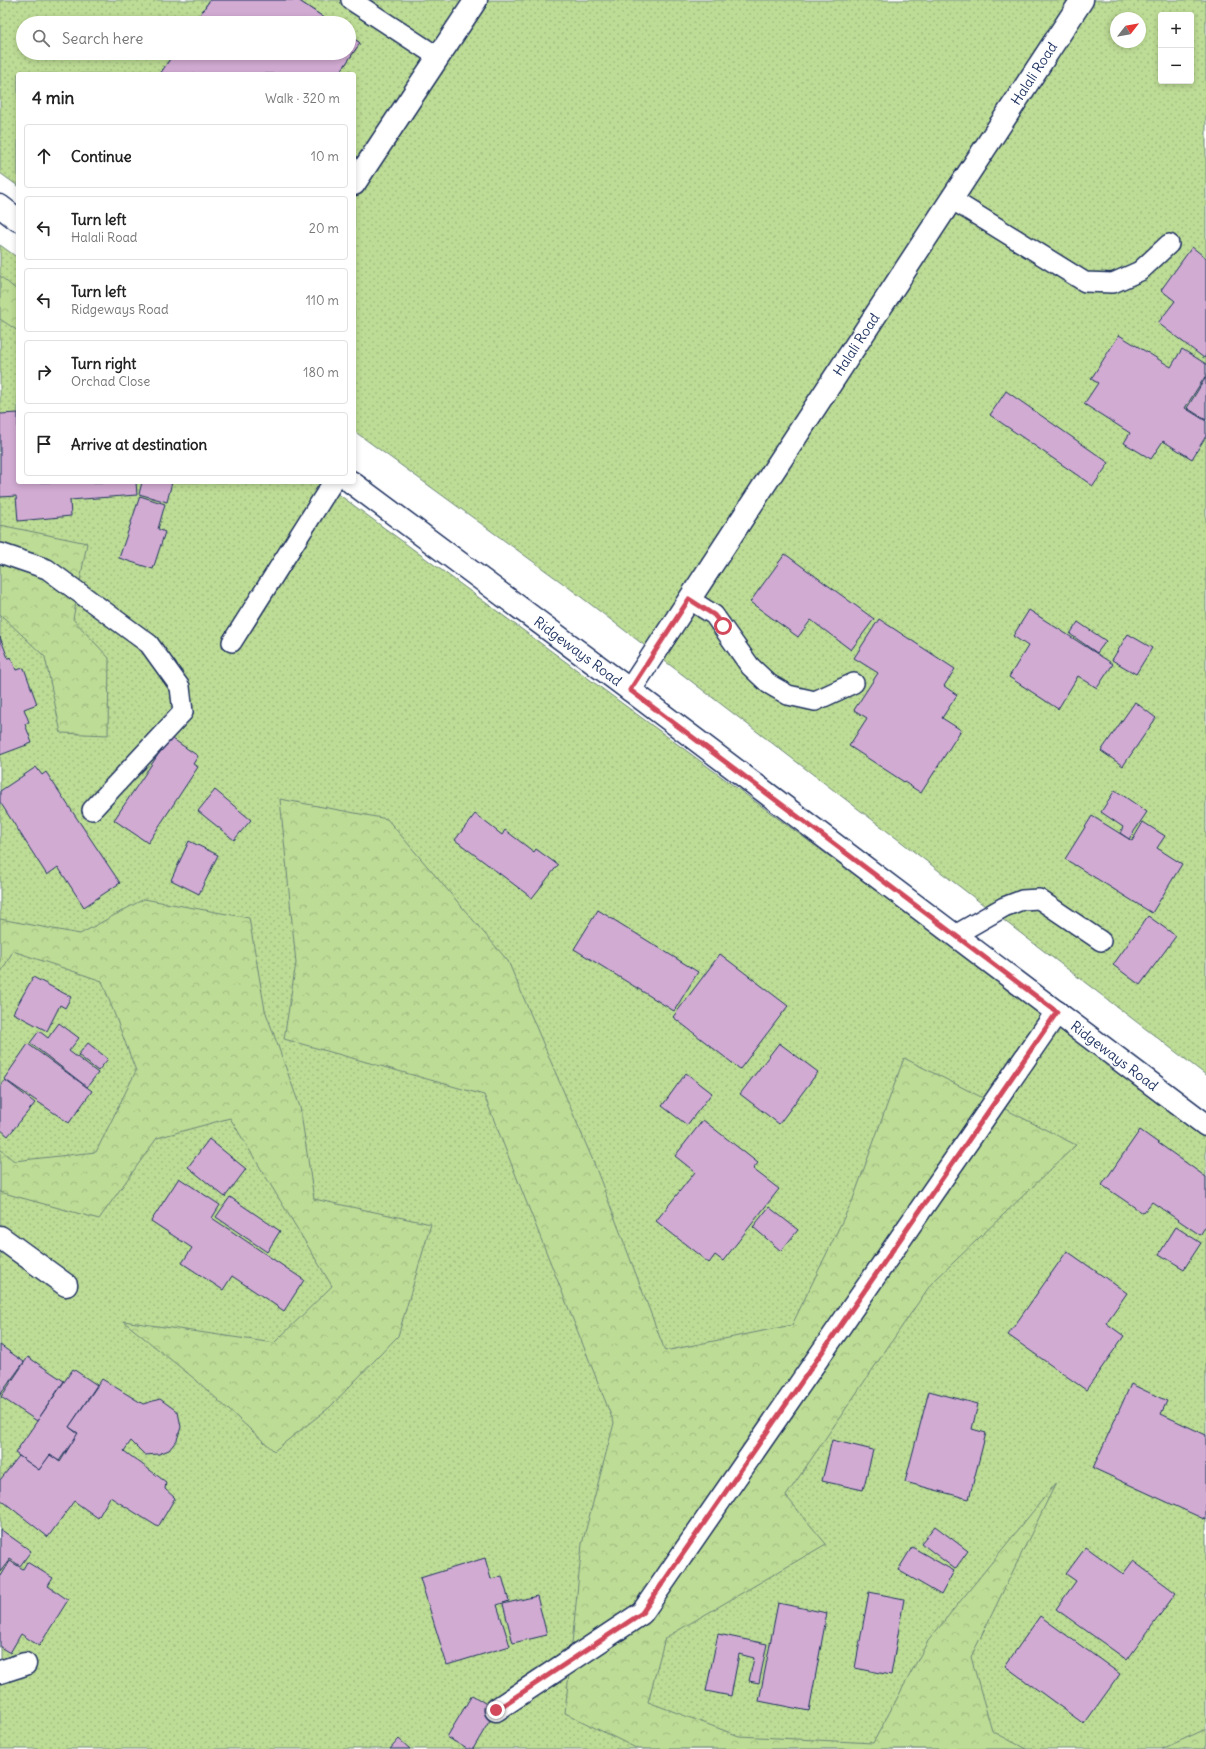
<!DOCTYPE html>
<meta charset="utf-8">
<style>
:root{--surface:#fff;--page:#f6f6f6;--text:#222;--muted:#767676;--line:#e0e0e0}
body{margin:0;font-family:Delius,sans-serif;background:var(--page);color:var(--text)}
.controls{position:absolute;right:12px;top:12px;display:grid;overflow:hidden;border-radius:4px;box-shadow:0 2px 6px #0003}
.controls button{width:36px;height:36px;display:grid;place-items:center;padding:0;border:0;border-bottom:1px solid var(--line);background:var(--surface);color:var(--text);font:20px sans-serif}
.compass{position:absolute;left:1110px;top:12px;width:36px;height:36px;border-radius:50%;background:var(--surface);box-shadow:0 2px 6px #0003;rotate:59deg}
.stop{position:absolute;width:12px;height:12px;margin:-9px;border:3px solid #d1495b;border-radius:50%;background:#fff}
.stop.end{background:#d1495b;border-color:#fff;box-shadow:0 1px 4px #0008}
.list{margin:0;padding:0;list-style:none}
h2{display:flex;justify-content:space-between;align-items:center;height:52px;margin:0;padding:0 16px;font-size:17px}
h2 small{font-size:13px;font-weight:400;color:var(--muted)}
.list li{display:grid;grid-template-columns:26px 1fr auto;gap:12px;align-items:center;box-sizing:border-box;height:64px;margin:0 8px 8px;padding:0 8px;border:1px solid var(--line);border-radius:4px}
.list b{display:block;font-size:15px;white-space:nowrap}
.list p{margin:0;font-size:13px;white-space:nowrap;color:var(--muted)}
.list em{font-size:13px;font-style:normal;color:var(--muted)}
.icon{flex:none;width:22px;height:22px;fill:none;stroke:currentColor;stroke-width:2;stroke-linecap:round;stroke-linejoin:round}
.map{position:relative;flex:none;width:1206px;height:1749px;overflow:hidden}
.search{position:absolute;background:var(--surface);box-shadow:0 2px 6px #0003;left:16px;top:16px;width:340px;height:44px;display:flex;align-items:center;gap:10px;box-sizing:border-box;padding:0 14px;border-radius:22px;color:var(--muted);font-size:15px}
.panel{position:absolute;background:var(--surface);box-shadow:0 2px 6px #0003;left:16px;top:72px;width:340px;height:412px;border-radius:4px}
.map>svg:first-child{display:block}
.grass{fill:url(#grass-dots);stroke:#6c867a;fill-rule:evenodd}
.forest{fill:url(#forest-crowns);stroke:#6c867a}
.building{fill:#d2abd3;stroke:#1b2f5e}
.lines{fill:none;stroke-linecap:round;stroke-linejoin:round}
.lane-casing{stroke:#1b2f5e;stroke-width:22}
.street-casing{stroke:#1b2f5e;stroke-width:25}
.secondary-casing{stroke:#1b2f5e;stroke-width:25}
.lane{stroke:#fff;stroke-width:19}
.street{stroke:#fff;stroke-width:22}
.secondary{stroke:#fff;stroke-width:22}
.route{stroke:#d1495b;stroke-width:5}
.labels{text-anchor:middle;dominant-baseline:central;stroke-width:3;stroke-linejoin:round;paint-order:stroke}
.street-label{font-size:14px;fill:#1b2f5e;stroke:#fff}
</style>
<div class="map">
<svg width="1206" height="1749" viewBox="0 0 1206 1749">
<defs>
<pattern id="grass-dots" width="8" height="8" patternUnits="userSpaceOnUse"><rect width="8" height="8" fill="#bddc95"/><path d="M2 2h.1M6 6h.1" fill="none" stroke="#a2bd83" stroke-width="1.8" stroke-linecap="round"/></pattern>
<pattern id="forest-crowns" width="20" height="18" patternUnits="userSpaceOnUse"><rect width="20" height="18" fill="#bddc95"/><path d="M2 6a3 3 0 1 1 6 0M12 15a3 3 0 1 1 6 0" fill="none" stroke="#a2bd83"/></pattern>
</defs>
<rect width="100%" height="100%" fill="#fff"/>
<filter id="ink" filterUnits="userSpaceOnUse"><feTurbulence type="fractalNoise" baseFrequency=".025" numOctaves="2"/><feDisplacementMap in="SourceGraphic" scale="8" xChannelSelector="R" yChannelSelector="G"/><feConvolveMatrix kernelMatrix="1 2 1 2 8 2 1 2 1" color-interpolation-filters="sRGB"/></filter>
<g filter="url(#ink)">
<g class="grass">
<path d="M0,0H1206V1075L568,587L354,431V74H18V186L0,173ZM1161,15H1191V81H1161ZM1116,18H1140V42H1116ZM23,23H349V53H23Z"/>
<polygon points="0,245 18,258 18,482 322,482 1206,1134 1206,1749 0,1749"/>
</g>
<g class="forest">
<polygon points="0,276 18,291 18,331 0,319"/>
<polygon points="0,525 87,543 73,619 109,658 108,735 61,733 45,657 0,614"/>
<polygon points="280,799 387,819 508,961 594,1163 665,1351 792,1325 853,1199 904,1058 1076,1145 931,1284 786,1496 826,1544 665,1638 648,1702 739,1736 873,1743 928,1641 1056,1483 971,1657 992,1731 1026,1749 638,1749 565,1713 582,1544 614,1423 484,1095 284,1039 296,963"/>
<polygon points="144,899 249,918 265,1010 300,1107 314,1199 431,1224 398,1336 330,1407 274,1451 196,1380 123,1321 274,1343 332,1286 230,1118 157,1138 99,1219 0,1192 0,1149 14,1161 96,1152 136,1071 102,981 13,951 0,974 0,919 80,934"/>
<polygon points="1206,1729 1206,1749 1162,1749"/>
</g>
<g class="building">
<polygon points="210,0 298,0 332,23 194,23"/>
<polygon points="210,0 298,0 332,23 194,23"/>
<polygon points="349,35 360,43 339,74 160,74 174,53 349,53"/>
<polygon points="349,35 360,43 339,74 160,74 174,53 349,53"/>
<polygon points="1192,247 1206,258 1206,355 1204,358 1158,323 1175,301 1161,290"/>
<polygon points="1119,335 1171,367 1182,349 1206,364 1206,375 1185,408 1206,421 1206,436 1192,459 1163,441 1151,459 1124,443 1130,433 1084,404 1098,383 1091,379"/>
<polygon points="1206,377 1206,420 1187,408"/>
<polygon points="1006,391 1109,463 1093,486 990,415"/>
<polygon points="18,413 18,482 136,482 137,495 70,500 71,516 18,521 16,496 0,497 0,414"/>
<polygon points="142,482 172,482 167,502 139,494"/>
<polygon points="140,496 165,504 158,529 165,532 153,569 119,558"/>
<polygon points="785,554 874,619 851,650 811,620 798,637 750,602"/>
<polygon points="1029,610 1113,664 1097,688 1078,676 1058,709 1009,677 1028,646 1013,636"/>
<polygon points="879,619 955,669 944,686 957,695 942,718 961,730 921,793 849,746 867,718 854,710 878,673 854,658"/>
<polygon points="1078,622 1106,641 1097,653 1070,634"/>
<polygon points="1128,634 1152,648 1136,674 1112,660"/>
<polygon points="0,637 8,658 11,657 16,670 24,668 37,704 24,709 29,722 25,724 32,743 0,755"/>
<polygon points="1135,702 1156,718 1123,766 1101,751"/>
<polygon points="170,737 198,756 193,764 198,767 148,843 114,820"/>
<polygon points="36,767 42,775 46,772 120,883 84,907 58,867 47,875 0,802 0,791"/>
<polygon points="215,790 251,820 234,840 198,811"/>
<polygon points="1115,790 1147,812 1129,839 1120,833 1123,827 1101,812"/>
<polygon points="475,814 502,835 505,830 534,852 536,849 558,865 532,898 455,840"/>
<polygon points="1092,816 1132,841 1143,822 1165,836 1157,848 1182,864 1152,913 1065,859"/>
<polygon points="189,841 218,855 199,894 171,880"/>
<polygon points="598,910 698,972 674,1011 574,949"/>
<polygon points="1148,916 1176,936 1140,985 1113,965"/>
<polygon points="720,954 788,1006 740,1069 673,1017"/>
<polygon points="33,977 71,997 65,1008 60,1005 47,1031 13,1013"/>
<polygon points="59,1023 79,1038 69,1051 98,1073 87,1087 30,1043 39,1031 48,1038"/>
<polygon points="88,1043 108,1059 98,1071 78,1055"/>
<polygon points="779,1043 818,1072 779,1124 740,1094"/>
<polygon points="28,1044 92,1091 69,1123 4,1079"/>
<polygon points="686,1073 712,1093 687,1125 662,1106"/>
<polygon points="5,1080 35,1103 8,1136 0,1129 0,1086"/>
<polygon points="703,1120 758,1163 753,1169 779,1189 723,1261 715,1255 709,1263 656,1221 695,1172 675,1156"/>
<polygon points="1140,1130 1206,1177 1206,1226 1200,1235 1152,1202 1143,1213 1102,1185"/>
<polygon points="209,1139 246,1169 225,1197 188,1167"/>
<polygon points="179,1178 220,1205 212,1218 304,1280 284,1311 232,1276 223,1290 182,1263 192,1248 151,1221"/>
<polygon points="230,1197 280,1231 267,1252 216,1217"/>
<polygon points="769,1207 798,1230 781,1251 753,1227"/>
<polygon points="1176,1227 1201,1243 1184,1269 1159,1254"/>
<polygon points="1067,1251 1127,1293 1106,1323 1124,1336 1086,1390 1008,1335"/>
<polygon points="0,1345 24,1362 0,1395"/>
<polygon points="28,1357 64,1381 37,1421 1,1397"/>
<polygon points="73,1369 97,1385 69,1427 78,1434 59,1461 50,1455 39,1470 15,1453"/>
<polygon points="102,1379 143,1404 160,1399 178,1412 181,1427 177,1440 169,1450 159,1454 145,1455 131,1441 124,1451 166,1482 165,1489 175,1498 158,1527 110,1497 98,1518 74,1501 48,1537 0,1499 0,1480 19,1456 39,1470 50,1455 60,1462 78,1433 69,1427"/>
<polygon points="1131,1384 1167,1401 1161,1414 1206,1435 1206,1520 1093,1468"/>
<polygon points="929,1391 978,1404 972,1429 986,1433 969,1499 905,1482"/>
<polygon points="832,1440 873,1450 863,1490 822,1481"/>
<polygon points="935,1526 968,1551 955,1569 921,1543"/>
<polygon points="0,1529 31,1551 20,1566 10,1559 0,1572"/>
<polygon points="912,1547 954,1571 941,1595 898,1570"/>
<polygon points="1086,1547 1123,1574 1133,1561 1176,1593 1127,1660 1056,1609 1076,1581 1066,1574"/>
<polygon points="485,1558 491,1579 502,1576 509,1601 497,1605 510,1646 447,1665 420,1578"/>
<polygon points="10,1561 23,1569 27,1562 53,1578 48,1586 68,1600 39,1646 21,1634 10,1653 0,1647 0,1575 1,1576"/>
<polygon points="869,1592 904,1599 891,1675 855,1668"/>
<polygon points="537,1596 547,1635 513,1643 503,1604"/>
<polygon points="778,1603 827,1613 809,1711 759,1701"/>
<polygon points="1040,1616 1120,1674 1084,1724 1005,1666"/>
<polygon points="718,1634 767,1644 759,1683 749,1681 754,1658 739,1654 731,1696 706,1691"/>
<polygon points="472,1695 496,1710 473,1749 467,1749 447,1737"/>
<polygon points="399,1739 410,1749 390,1749"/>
</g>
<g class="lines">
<g class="lane-casing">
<g id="lane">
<polyline points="351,0 438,57"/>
<polyline points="951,199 1085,282 1113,283 1140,271 1169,244"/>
<polyline points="0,553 47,569 149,644 180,687 183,712 92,810"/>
<polyline points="689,599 714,615 750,666 769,684 788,695 815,701 854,683"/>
<polyline points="232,642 333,482"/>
<polyline points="955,935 1004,907 1022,900 1039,899 1101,941"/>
</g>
</g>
<g class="street-casing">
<g id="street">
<polyline points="354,184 476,0"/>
<path id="s1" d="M630,690L1082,0"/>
<polyline points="0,1237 66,1285"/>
<polyline points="0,1672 25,1664"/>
<polyline points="496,1710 642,1613 1057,1012"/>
</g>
</g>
<g class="secondary-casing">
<g id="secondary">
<polyline points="0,206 18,220"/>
<path id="s2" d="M351,482L630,690L1206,1125"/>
</g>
</g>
<use href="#lane" class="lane"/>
<use href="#street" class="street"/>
<use href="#secondary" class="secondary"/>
</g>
</g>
<g class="lines" filter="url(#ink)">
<polyline class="route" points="496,1710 642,1613 1057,1012 630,690 689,599 714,615 723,626"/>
</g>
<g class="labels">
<g class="street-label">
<text stroke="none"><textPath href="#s1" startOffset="737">Halali Road</textPath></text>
<text stroke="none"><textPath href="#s1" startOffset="413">Halali Road</textPath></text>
<text stroke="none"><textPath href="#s2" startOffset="283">Ridgeways Road</textPath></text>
<text stroke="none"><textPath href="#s2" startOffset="955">Ridgeways Road</textPath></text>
</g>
</g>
</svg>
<div class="controls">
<button>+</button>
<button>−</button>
</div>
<svg class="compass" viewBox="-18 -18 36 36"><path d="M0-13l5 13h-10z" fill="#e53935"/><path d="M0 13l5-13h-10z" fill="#767676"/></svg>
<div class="stop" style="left:723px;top:626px"></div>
<div class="stop end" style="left:496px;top:1710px"></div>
<div class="search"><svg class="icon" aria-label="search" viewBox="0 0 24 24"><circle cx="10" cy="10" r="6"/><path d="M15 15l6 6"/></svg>Search here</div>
<section class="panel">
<h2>4 min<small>Walk · 320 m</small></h2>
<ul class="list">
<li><svg class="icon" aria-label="ahead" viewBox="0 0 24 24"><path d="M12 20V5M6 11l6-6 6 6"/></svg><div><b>Continue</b></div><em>10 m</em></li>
<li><svg class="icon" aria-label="left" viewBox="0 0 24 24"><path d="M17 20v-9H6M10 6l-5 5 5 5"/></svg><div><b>Turn left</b><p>Halali Road</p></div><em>20 m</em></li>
<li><svg class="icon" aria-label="left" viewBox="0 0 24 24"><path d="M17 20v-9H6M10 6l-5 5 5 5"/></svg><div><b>Turn left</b><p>Ridgeways Road</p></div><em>110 m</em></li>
<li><svg class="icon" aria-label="right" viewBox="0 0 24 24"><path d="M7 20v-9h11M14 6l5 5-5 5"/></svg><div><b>Turn right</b><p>Orchad Close</p></div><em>180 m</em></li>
<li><svg class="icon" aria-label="arrive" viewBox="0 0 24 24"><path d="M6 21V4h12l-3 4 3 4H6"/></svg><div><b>Arrive at destination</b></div></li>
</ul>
</section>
</div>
